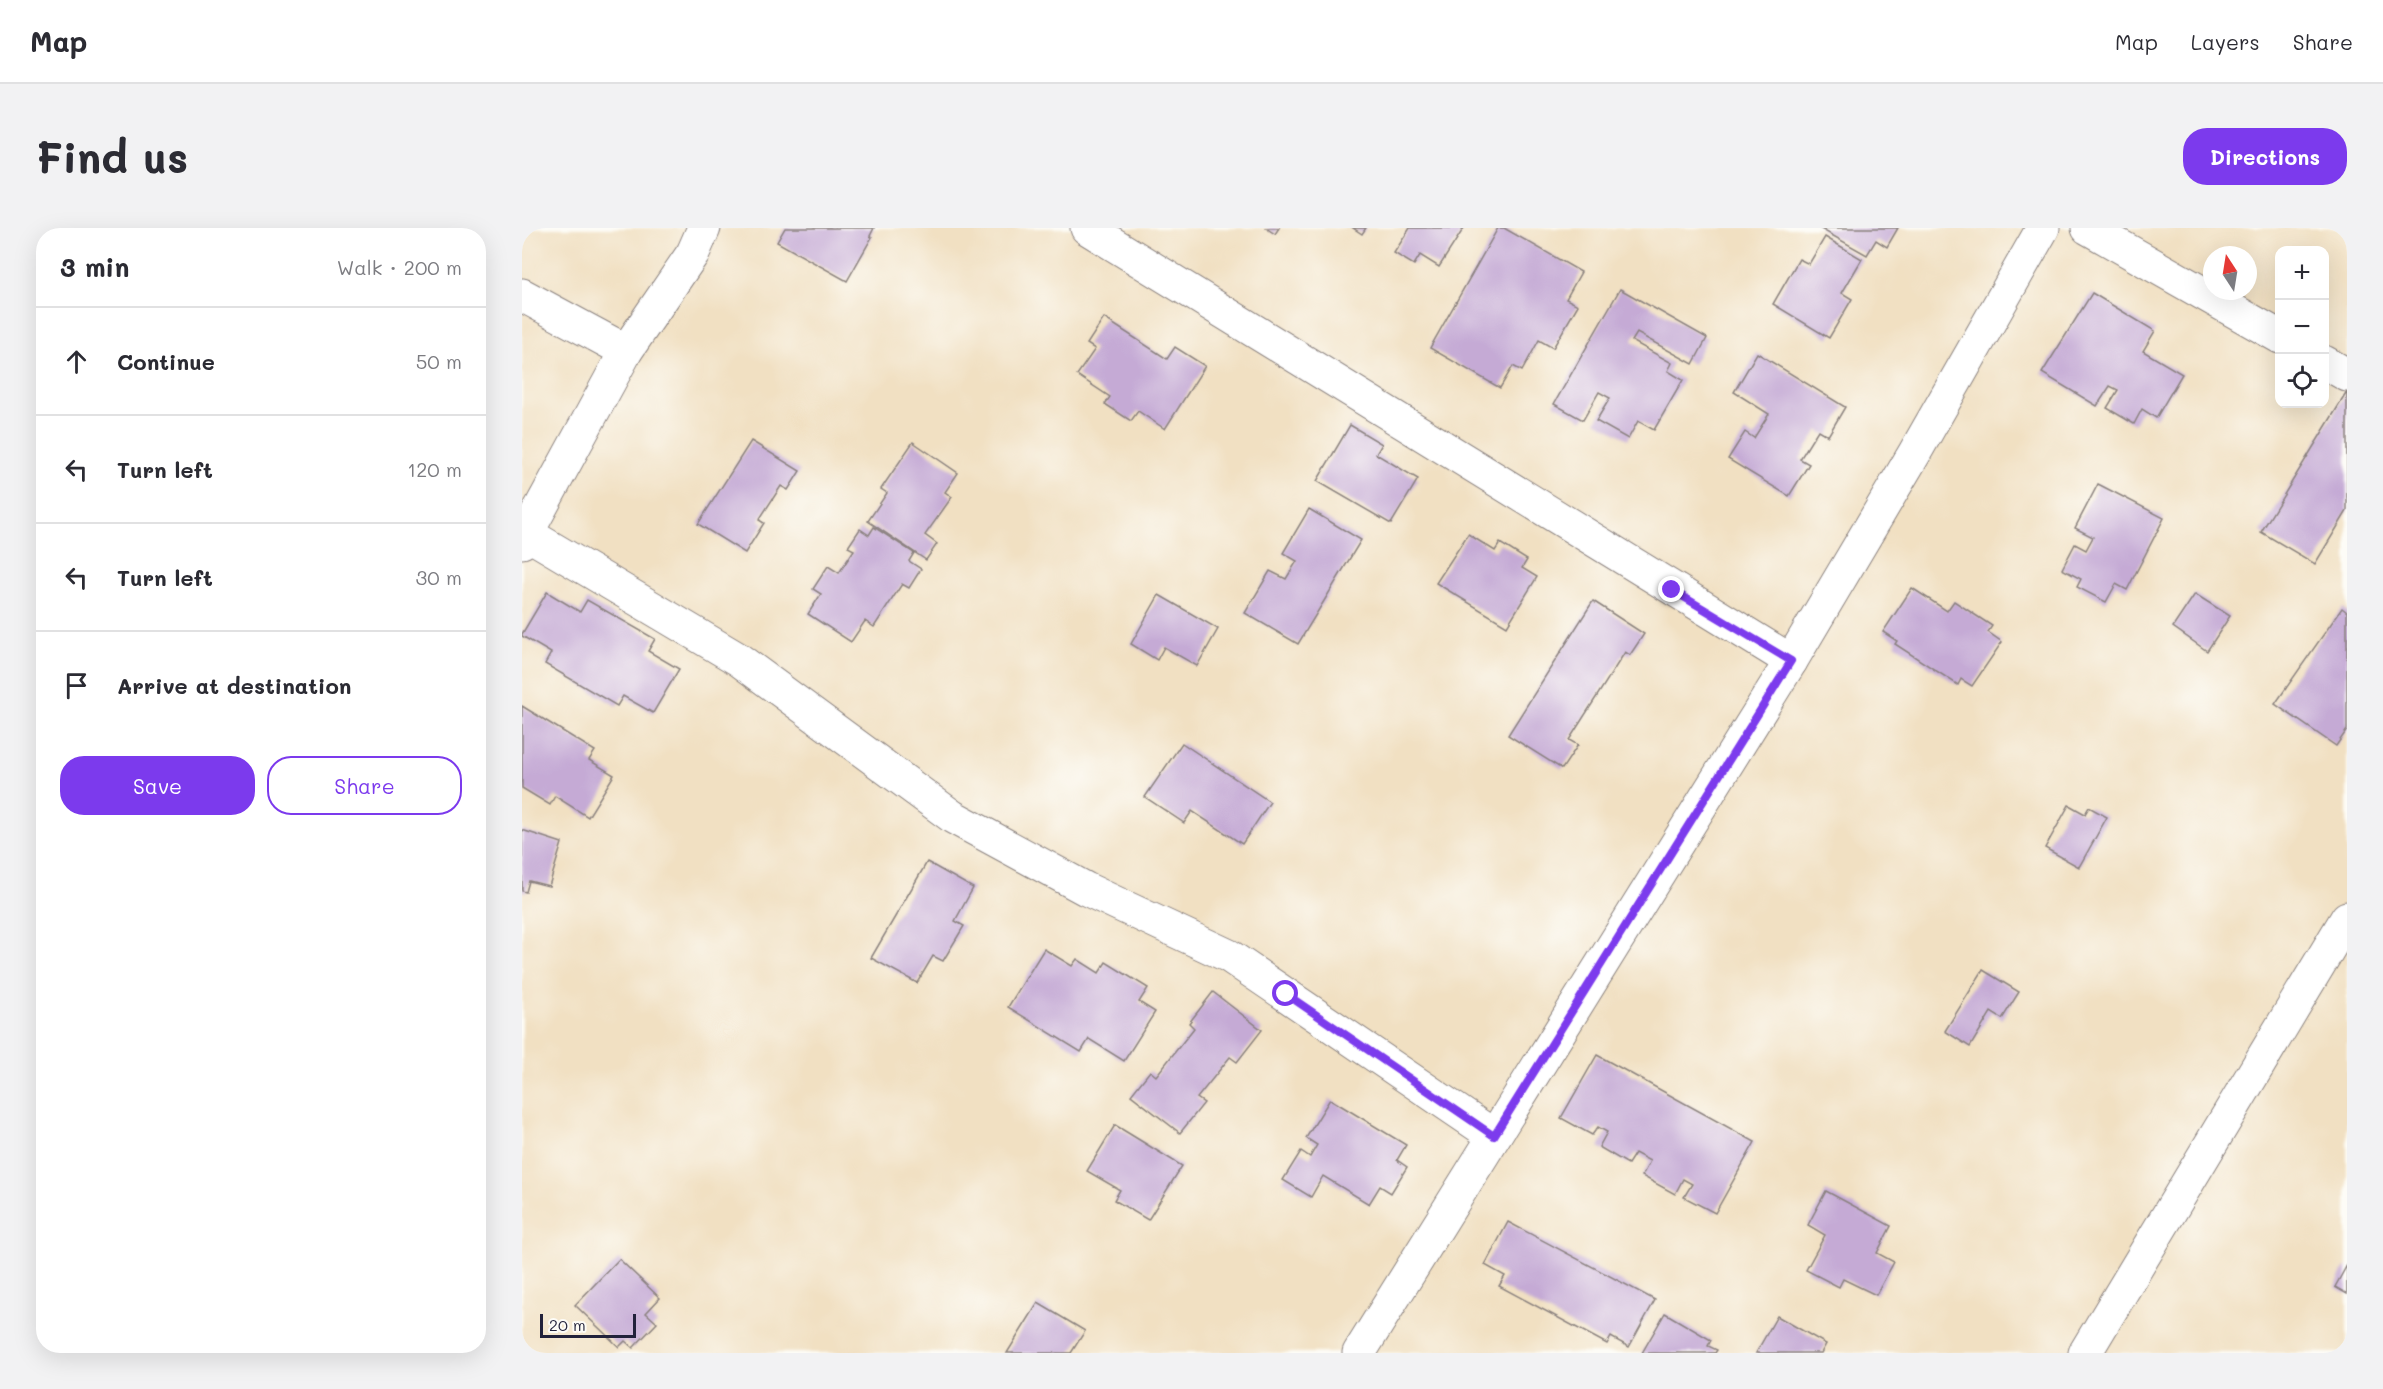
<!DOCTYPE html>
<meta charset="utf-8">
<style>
:root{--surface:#fff;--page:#f2f2f3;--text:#2b2b33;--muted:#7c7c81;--line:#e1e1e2;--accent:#7c3aed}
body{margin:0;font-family:Mali,sans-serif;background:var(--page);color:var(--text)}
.controls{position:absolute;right:18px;top:18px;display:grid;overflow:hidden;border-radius:12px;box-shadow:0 6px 24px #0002}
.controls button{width:54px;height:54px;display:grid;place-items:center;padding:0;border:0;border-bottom:2px solid var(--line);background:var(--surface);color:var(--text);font:30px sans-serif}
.compass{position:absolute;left:1681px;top:18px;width:54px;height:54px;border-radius:50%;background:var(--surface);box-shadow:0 6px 24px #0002;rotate:348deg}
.scale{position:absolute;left:18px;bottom:15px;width:96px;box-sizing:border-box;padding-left:6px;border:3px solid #22223b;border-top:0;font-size:16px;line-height:21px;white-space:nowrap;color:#22223b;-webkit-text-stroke:4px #fdfcf7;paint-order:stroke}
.stop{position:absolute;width:18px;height:18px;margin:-14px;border:4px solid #7c3aed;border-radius:50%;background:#fff}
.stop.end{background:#7c3aed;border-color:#fff;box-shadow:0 2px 6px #0008}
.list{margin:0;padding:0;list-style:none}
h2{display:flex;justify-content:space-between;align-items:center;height:78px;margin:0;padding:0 24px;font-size:26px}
h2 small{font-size:20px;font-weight:400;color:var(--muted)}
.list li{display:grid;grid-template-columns:39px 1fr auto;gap:18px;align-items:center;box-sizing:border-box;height:108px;padding:0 24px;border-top:2px solid var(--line)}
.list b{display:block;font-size:22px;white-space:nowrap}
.list em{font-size:20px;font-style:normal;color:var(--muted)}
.actions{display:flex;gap:12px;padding:18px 24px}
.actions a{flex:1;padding:14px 0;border:2px solid var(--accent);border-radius:24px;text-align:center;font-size:21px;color:var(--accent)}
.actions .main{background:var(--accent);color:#fff}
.icon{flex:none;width:33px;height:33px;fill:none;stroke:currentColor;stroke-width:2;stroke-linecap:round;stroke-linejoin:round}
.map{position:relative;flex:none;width:1825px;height:1125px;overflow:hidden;border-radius:24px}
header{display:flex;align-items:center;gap:36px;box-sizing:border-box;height:84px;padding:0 30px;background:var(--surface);border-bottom:2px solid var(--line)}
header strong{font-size:28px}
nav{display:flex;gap:33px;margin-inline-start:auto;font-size:21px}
.intro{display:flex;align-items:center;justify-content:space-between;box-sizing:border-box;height:144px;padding:0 36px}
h1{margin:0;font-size:42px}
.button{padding:15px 27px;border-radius:24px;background:var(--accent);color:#fff;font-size:21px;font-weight:700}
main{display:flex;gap:36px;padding:0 36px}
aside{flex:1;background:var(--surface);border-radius:24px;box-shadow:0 6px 24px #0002}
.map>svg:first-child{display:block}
.building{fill:#c5aad5}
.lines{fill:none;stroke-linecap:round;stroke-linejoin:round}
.minor-casing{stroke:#8a817e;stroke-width:35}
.minor{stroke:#fff;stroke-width:33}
.route{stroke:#7c3aed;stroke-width:8}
</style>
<header>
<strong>Map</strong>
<nav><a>Map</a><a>Layers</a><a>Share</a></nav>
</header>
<div class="intro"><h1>Find us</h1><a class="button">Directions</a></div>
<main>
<aside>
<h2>3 min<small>Walk · 200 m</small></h2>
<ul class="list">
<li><svg class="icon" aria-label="ahead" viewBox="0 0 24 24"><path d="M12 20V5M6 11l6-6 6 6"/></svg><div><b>Continue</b></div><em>50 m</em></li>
<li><svg class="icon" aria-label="left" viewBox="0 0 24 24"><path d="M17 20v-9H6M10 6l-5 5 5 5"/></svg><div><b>Turn left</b></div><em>120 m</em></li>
<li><svg class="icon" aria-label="left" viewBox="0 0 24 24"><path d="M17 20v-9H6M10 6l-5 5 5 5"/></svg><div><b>Turn left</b></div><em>30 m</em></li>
<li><svg class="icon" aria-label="arrive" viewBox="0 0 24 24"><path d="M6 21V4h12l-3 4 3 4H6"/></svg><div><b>Arrive at destination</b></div></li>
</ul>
<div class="actions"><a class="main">Save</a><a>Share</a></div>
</aside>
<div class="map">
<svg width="1825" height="1125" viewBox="0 0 1825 1125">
<rect width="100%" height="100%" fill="#fdfcf7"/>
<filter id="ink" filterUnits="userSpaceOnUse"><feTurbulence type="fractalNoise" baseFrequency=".0167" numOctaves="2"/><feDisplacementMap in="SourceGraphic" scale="12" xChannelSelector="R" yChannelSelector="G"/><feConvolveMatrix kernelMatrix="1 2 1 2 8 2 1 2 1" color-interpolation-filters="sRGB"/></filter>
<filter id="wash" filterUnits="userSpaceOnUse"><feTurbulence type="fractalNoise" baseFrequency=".008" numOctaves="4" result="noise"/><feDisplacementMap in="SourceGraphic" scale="24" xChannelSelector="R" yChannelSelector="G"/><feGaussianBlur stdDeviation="1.35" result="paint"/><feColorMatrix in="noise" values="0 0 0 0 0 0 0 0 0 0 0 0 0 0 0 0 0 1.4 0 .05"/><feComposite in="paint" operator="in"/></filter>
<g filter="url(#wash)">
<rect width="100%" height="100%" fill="#f1e0c2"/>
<g id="blocks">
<g class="building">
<polygon points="263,0 352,0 348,8 350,9 325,53 255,14"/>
<polygon points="744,0 757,0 753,6"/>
<polygon points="831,0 844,0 840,6"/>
<polygon points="888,0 942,0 917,39 898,27 892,37 872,25"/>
<polygon points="976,0 982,0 1059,44 1044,71 1056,77 1031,120 1017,112 1000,143 991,138 978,160 908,120"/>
<polygon points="1297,0 1376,0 1365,19 1354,12 1345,27"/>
<polygon points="1303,9 1340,31 1320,65 1330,71 1307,110 1251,76 1277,31 1287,36"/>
<polygon points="1098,61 1185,110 1171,136 1115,105 1110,113 1150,135 1146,143 1161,152 1132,202 1116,193 1106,211 1074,193 1088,170 1077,164 1061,192 1032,176"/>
<polygon points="1570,65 1633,103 1621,123 1660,146 1634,190 1620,181 1612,196 1585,180 1596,162 1588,158 1575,178 1520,145"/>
<polygon points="582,90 645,131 653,119 683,138 643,201 616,183 609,193 583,176 588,169 555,147 573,121 565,116"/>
<polygon points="1235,125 1323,179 1306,208 1296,202 1278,231 1287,236 1267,268 1206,231 1223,204 1232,210 1247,186 1212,164"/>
<polygon points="1825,164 1825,283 1793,336 1739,304"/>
<polygon points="828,197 860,216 854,226 896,251 869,296 795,253"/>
<polygon points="229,213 278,243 266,262 259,258 237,292 242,295 223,325 176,296"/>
<polygon points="391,214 436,245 423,264 430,269 403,307 415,316 404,332 346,293 365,265 359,261"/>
<polygon points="1576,256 1642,290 1605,362 1594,356 1584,374 1555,359 1559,351 1540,341 1553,316 1564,322 1571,309 1553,300"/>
<polygon points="787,281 839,312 776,416 723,385 748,343 764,351 775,333 761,325"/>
<polygon points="352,299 392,325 387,333 399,341 387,360 380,356 352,399 343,393 329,414 286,386 299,366 291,361 306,338 317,345 332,322 326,319 338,301 347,307"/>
<polygon points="946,306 973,323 978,315 1005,332 1000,340 1015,349 985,398 914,355"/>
<polygon points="1390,360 1425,383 1432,373 1470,398 1466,404 1480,414 1450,458 1439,451 1436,457 1373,416 1375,413 1361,404"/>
<polygon points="25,364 58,384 65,372 133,411 126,423 157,441 131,485 101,468 95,478 23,436 29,425 0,408 0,406"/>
<polygon points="1673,366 1708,388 1685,423 1651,399"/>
<polygon points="637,367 696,401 675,438 642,419 635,432 609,416"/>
<polygon points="1071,373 1122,406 1108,427 1103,424 1047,512 1056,517 1040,541 986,507"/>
<polygon points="1820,380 1825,384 1825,502 1814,518 1753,476"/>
<polygon points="0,478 73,523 67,532 92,547 66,589 33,568 28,577 0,560"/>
<polygon points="660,515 748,574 720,616 670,583 662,595 623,569"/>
<polygon points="1547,577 1563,586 1567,579 1585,589 1557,639 1523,620"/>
<polygon points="0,602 40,615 27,658 7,653 4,664 0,663"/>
<polygon points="405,634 451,660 433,693 442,698 421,733 411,728 395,755 349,730"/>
<polygon points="522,721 550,738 555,731 577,745 584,734 626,760 617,774 633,784 602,833 567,811 559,824 486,779"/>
<polygon points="1461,742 1497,764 1480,791 1469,784 1448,819 1423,803"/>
<polygon points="691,764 740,802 715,834 708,829 675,870 682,875 658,905 609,867 628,843 634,848 672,800 667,795"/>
<polygon points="1075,827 1233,914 1193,985 1162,969 1170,956 1161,951 1153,966 1120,948 1128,933 1113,925 1106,936 1077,919 1085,904 1076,899 1070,907 1039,890"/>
<polygon points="808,871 884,917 875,932 885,939 869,965 858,958 847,976 801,948 789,969 761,952 779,923 788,929 795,917 784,910"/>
<polygon points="593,897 660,938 626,992 592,972 598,962 565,943"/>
<polygon points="1304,963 1369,998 1355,1025 1372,1034 1354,1067 1321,1051 1317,1059 1284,1042 1303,1007 1286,997"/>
<polygon points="986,994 1133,1072 1107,1119 1089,1109 1085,1116 977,1058 983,1048 963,1037"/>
<polygon points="97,1031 138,1070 124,1085 135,1095 111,1120 103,1113 97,1119 53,1077"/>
<polygon points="1825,1037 1825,1066 1813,1059"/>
<polygon points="516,1075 563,1103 549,1125 485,1125"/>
<polygon points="1143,1085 1189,1112 1186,1118 1195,1122 1193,1125 1120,1125"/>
<polygon points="1255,1088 1304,1116 1299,1125 1234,1125"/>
</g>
</g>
</g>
<g filter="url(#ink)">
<use href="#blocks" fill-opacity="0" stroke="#8a817e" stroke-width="1.5"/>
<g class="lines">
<g class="minor-casing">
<g id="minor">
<polyline points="565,0 1269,433"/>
<polyline points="1566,0 1758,109"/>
<polyline points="0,67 104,123"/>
<polyline points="1802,134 1825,147"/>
<polyline points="4,305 216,431 431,589 564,661 707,728 972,908"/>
<polyline points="0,314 104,123 171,25 182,0"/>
<polyline points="837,1125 1269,433 1392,226 1521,0"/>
<polyline points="1563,1125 1825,690"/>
</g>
</g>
<use href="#minor" class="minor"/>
</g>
</g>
<g class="lines" filter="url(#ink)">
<polyline class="route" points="764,766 972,908 1269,433 1150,362"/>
</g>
</svg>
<div class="controls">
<button>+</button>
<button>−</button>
<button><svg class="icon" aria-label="locate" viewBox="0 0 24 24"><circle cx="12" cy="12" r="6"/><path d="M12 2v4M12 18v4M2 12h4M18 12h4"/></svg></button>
</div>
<svg class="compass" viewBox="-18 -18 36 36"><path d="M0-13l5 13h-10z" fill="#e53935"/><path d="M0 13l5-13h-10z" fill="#7c7c81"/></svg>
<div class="scale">20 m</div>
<div class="stop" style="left:764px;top:766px"></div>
<div class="stop end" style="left:1150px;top:362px"></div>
</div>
</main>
